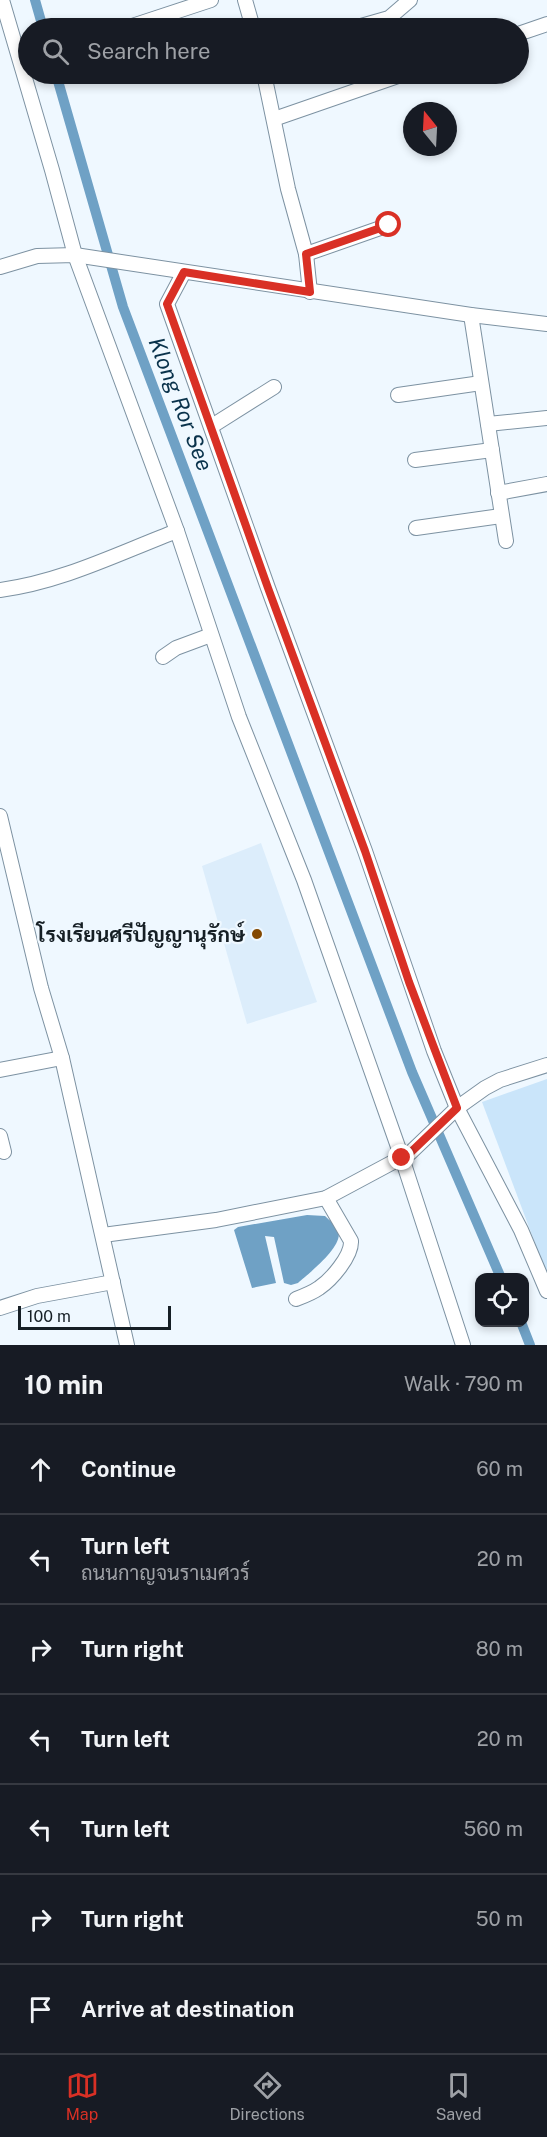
<!DOCTYPE html>
<meta charset="utf-8">
<style>
:root{--surface:#171b24;--page:#242831;--text:#f1f3f6;--muted:#9ea1a6;--line:#363941;--accent:#d93025}
body{margin:0;font-family:"Public Sans",Sarabun,sans-serif;background:var(--page);color:var(--text)}
.controls{position:absolute;right:18px;bottom:18px;display:grid;overflow:hidden;border-radius:12px;box-shadow:0 3px 9px #0003}
.controls button{width:54px;height:54px;display:grid;place-items:center;padding:0;border:0;border-bottom:2px solid var(--line);background:var(--surface);color:var(--text);font:30px sans-serif}
.compass{position:absolute;left:403px;top:102px;width:54px;height:54px;border-radius:50%;background:var(--surface);box-shadow:0 3px 9px #0003;rotate:342deg}
.scale{position:absolute;left:18px;bottom:15px;width:153px;box-sizing:border-box;padding-left:6px;border:3px solid #161f25;border-top:0;font-size:16px;line-height:21px;white-space:nowrap;color:#161f25;-webkit-text-stroke:4px #eff8ff;paint-order:stroke}
.stop{position:absolute;width:18px;height:18px;margin:-14px;border:4px solid #d93025;border-radius:50%;background:#fff}
.stop.end{background:#d93025;border-color:#fff;box-shadow:0 2px 6px #0008}
.list{margin:0;padding:0;list-style:none}
h2{display:flex;justify-content:space-between;align-items:center;height:78px;margin:0;padding:0 24px;font-size:26px}
h2 small{font-size:20px;font-weight:400;color:var(--muted)}
.list li{display:grid;grid-template-columns:39px 1fr auto;gap:18px;align-items:center;box-sizing:border-box;height:90px;padding:0 24px;border-top:2px solid var(--line)}
.list b{display:block;font-size:22px;white-space:nowrap}
.list p{margin:0;font-size:20px;white-space:nowrap;color:var(--muted)}
.list em{font-size:20px;font-style:normal;color:var(--muted)}
.icon{flex:none;width:33px;height:33px;fill:none;stroke:currentColor;stroke-width:2;stroke-linecap:round;stroke-linejoin:round}
.map{position:relative;flex:none;width:547px;height:1345px;overflow:hidden}
.search{position:absolute;background:var(--surface);box-shadow:0 3px 9px #0003;left:18px;right:18px;top:18px;height:66px;display:flex;align-items:center;gap:15px;box-sizing:border-box;padding:0 21px;border-radius:33px;color:var(--muted);font-size:22px}
.sheet{height:708px;background:var(--surface)}
nav{display:flex;justify-content:space-around;align-items:center;box-sizing:border-box;height:84px;border-top:2px solid var(--line);background:var(--surface);font-size:16px;color:var(--muted)}
nav a{display:grid;justify-items:center;gap:3px}
nav .on{color:var(--accent)}
.map>svg:first-child{display:block}
.built{fill:#dcedfb}
.green{fill:#cae5fa}
.water{fill:#6fa1c5}
.lines{fill:none;stroke-linecap:round;stroke-linejoin:round}
.canal{stroke:#6fa1c5;stroke-width:10}
.minor-casing{stroke:#7d92a2;stroke-width:16}
.minor{stroke:#fff;stroke-width:14}
.route{stroke:#d93025;stroke-width:8}
.poi-dot{fill:#844901;stroke:#eff8ff;stroke-width:2}
.labels{text-anchor:middle;dominant-baseline:central;stroke-width:4.5;stroke-linejoin:round;paint-order:stroke}
.poi-label{font-size:21px;font-weight:bold;fill:#161f25;stroke:#eff8ff;text-anchor:end}
.water-label{font-size:22px;font-style:italic;fill:#09324b;stroke:#eff8ff}
</style>
<div class="map">
<svg width="547" height="1345" viewBox="0 0 547 1345">
<rect width="100%" height="100%" fill="#eff8ff"/>
<polygon class="built" points="261,843 317,1002 247,1024 202,866"/>
<polygon class="green" points="547,1079 547,1275 482,1102"/>
<path class="water" d="M307,1215L325,1216C329,1220 336,1225 338,1230C345,1246 308,1274 298,1283L291,1285L284,1283L274,1237L265,1236L276,1283L252,1288L234,1230L238,1227Z"/>
<g class="lines">
<g class="canal">
<polyline points="35,0 43,28"/>
<polyline points="56,74 123,307 412,1072 501,1278"/>
<polyline points="521,1322 530,1345"/>
</g>
<g class="minor-casing">
<g id="minor">
<polyline points="2,0 52,170 75,255 177,531 239,717 304,880 402,1158 463,1345"/>
<polyline points="245,0 253,28"/>
<polyline points="126,28 211,0"/>
<polyline points="354,28 389,18 410,0"/>
<polyline points="518,34 547,24"/>
<polyline points="264,74 288,189 306,254 310,292"/>
<polyline points="274,119 404,74"/>
<polyline points="306,254 389,225"/>
<polyline points="0,267 37,256 75,255 471,315 547,324"/>
<polyline points="184,272 167,304 268,588 365,851 434,1051 457,1108 521,1230 547,1291"/>
<polyline points="471,315 506,541"/>
<polyline points="398,395 481,383"/>
<polyline points="488,424 547,418"/>
<polyline points="212,426 274,387"/>
<polyline points="415,460 492,450"/>
<polyline points="498,493 547,484"/>
<polyline points="416,528 501,516"/>
<path d="M0,590C62,582 119,553 177,531"/>
<polyline points="163,657 176,648 211,635"/>
<polyline points="0,816 41,988 62,1058 127,1345"/>
<polyline points="0,1070 62,1058"/>
<polyline points="0,1136 4,1152"/>
<polyline points="103,1235 216,1220 326,1198 410,1153 457,1108 485,1088 500,1080 547,1065"/>
<path d="M296,1299C304,1296 312,1293 319,1288C331,1280 352,1256 351,1241L326,1198"/>
<polyline points="0,1308 37,1296 113,1282"/>
</g>
</g>
<use href="#minor" class="minor"/>
</g>
<g class="lines">
<polyline class="route" points="389,225 306,254 310,292 184,272 167,304 268,588 365,851 409,982 457,1108 410,1153 402,1158"/>
</g>
<circle class="poi-dot" cx="257" cy="934" r="6"/>
<g class="labels">
<g class="poi-label">
<text x="245" y="934">โรงเรียนศรีปัญญานุรักษ์</text>
</g>
<g class="water-label">
<text transform="translate(181 404) rotate(69)">Klong Ror See</text>
</g>
</g>
</svg>
<div class="controls">
<button><svg class="icon" aria-label="locate" viewBox="0 0 24 24"><circle cx="12" cy="12" r="6"/><path d="M12 2v4M12 18v4M2 12h4M18 12h4"/></svg></button>
</div>
<svg class="compass" viewBox="-18 -18 36 36"><path d="M0-13l5 13h-10z" fill="#e53935"/><path d="M0 13l5-13h-10z" fill="#9ea1a6"/></svg>
<div class="scale">100 m</div>
<div class="stop" style="left:389px;top:225px"></div>
<div class="stop end" style="left:402px;top:1158px"></div>
<div class="search"><svg class="icon" aria-label="search" viewBox="0 0 24 24"><circle cx="10" cy="10" r="6"/><path d="M15 15l6 6"/></svg>Search here</div>
</div>
<section class="sheet">
<h2>10 min<small>Walk · 790 m</small></h2>
<ul class="list">
<li><svg class="icon" aria-label="ahead" viewBox="0 0 24 24"><path d="M12 20V5M6 11l6-6 6 6"/></svg><div><b>Continue</b></div><em>60 m</em></li>
<li><svg class="icon" aria-label="left" viewBox="0 0 24 24"><path d="M17 20v-9H6M10 6l-5 5 5 5"/></svg><div><b>Turn left</b><p>ถนนกาญจนราเมศวร์</p></div><em>20 m</em></li>
<li><svg class="icon" aria-label="right" viewBox="0 0 24 24"><path d="M7 20v-9h11M14 6l5 5-5 5"/></svg><div><b>Turn right</b></div><em>80 m</em></li>
<li><svg class="icon" aria-label="left" viewBox="0 0 24 24"><path d="M17 20v-9H6M10 6l-5 5 5 5"/></svg><div><b>Turn left</b></div><em>20 m</em></li>
<li><svg class="icon" aria-label="left" viewBox="0 0 24 24"><path d="M17 20v-9H6M10 6l-5 5 5 5"/></svg><div><b>Turn left</b></div><em>560 m</em></li>
<li><svg class="icon" aria-label="right" viewBox="0 0 24 24"><path d="M7 20v-9h11M14 6l5 5-5 5"/></svg><div><b>Turn right</b></div><em>50 m</em></li>
<li><svg class="icon" aria-label="arrive" viewBox="0 0 24 24"><path d="M6 21V4h12l-3 4 3 4H6"/></svg><div><b>Arrive at destination</b></div></li>
</ul>
</section>
<nav>
<a class="on"><svg class="icon" aria-label="map" viewBox="0 0 24 24"><path d="M3 6l6-2 6 2 6-2v14l-6 2-6-2-6 2zM9 4v14M15 6v14"/></svg>Map</a>
<a><svg class="icon" aria-label="directions" viewBox="0 0 24 24"><path d="M12 3l9 9-9 9-9-9zM9 14v-3h6M13 9l2 2-2 2"/></svg>Directions</a>
<a><svg class="icon" aria-label="saved" viewBox="0 0 24 24"><path d="M7 4h10v16l-5-4-5 4z"/></svg>Saved</a>
</nav>
